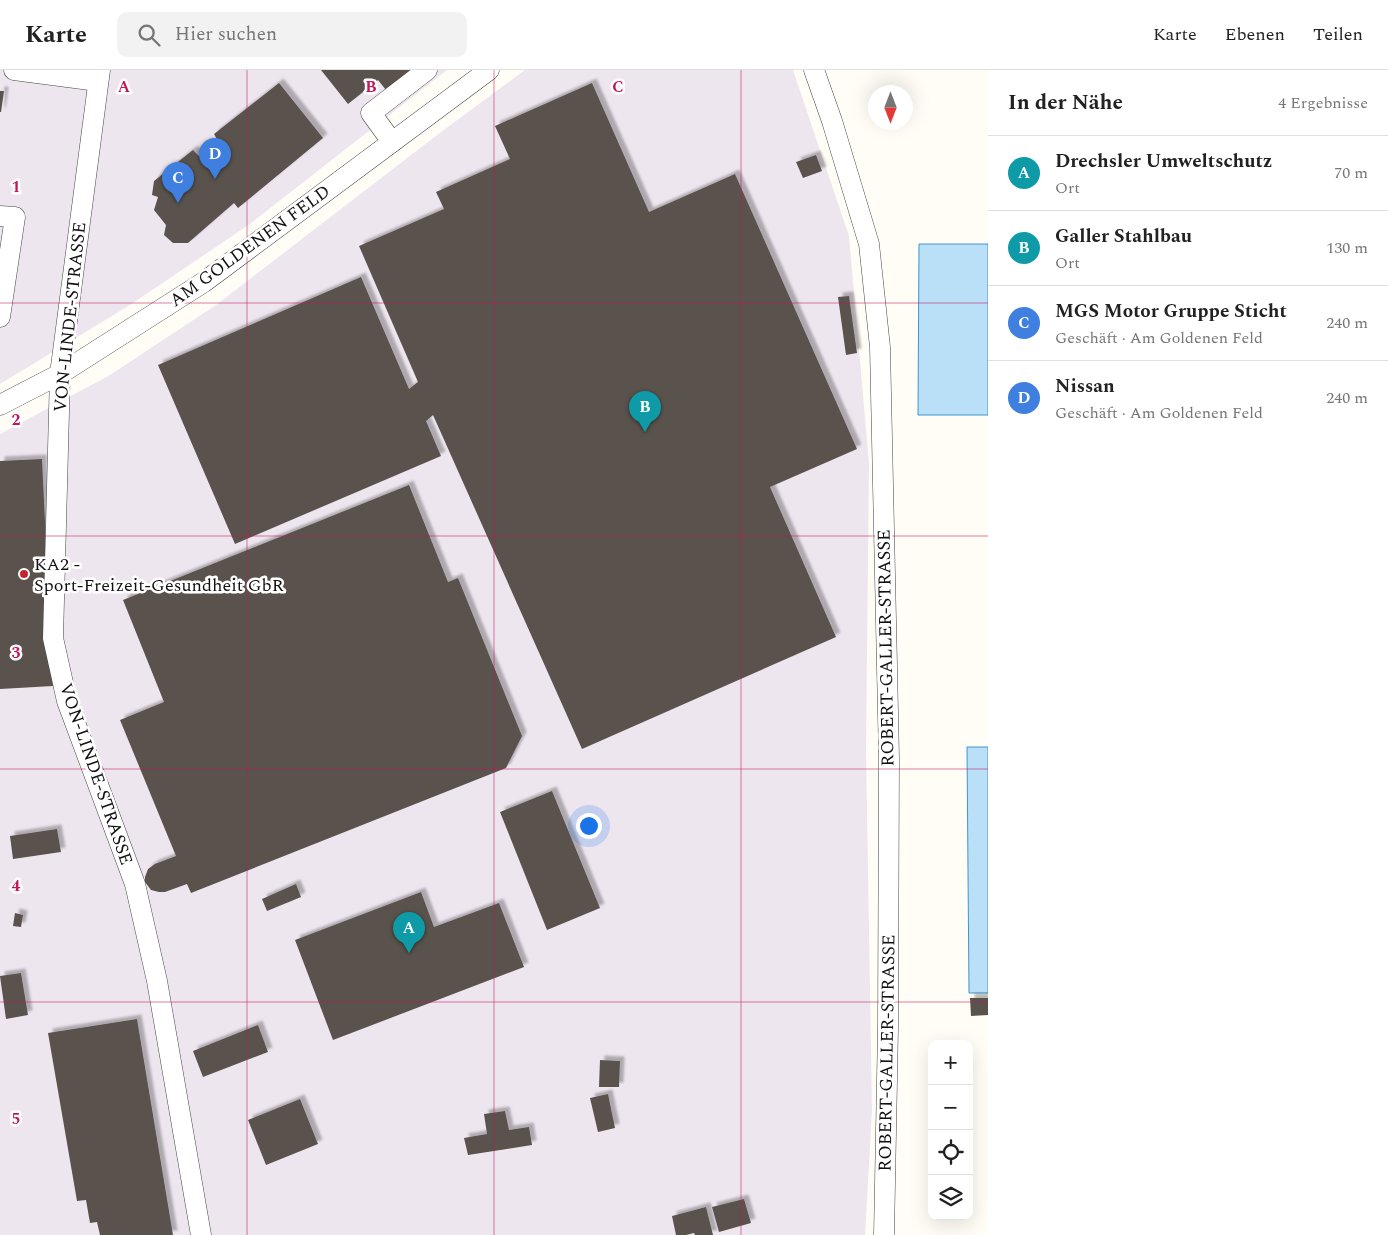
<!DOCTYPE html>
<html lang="de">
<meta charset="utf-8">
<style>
:root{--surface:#fff;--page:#f2f2f2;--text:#222;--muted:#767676;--line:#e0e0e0;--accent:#0f766e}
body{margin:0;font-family:Spectral,serif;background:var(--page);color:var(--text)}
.controls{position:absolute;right:15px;bottom:15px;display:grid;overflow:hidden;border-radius:10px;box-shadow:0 5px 20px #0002}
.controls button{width:45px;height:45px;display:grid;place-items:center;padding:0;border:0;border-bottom:1px solid var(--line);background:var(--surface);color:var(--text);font:25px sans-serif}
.compass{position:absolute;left:868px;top:15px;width:45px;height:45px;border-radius:50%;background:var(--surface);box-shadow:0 5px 20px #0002;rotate:180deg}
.you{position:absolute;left:588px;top:755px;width:18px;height:18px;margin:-12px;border:4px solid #fff;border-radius:50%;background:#1a73e8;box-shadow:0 0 0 8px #1a73e833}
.badge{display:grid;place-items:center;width:32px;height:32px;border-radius:50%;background:var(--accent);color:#fff;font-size:16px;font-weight:700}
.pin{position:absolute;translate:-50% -41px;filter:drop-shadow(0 1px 2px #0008)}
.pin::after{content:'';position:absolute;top:26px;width:18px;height:15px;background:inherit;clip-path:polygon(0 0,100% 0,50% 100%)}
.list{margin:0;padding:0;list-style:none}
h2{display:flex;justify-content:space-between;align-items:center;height:65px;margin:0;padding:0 20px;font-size:21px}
h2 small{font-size:16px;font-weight:400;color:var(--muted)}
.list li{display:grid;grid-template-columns:32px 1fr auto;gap:15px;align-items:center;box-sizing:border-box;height:75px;padding:0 20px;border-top:1px solid var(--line)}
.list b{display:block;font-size:19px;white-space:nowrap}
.list p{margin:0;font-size:16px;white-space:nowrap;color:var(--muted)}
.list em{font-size:16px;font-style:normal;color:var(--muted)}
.icon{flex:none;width:28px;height:28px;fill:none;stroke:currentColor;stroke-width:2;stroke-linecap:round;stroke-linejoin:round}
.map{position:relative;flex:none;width:988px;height:1165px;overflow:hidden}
header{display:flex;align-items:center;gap:30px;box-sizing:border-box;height:70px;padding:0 25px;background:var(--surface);border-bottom:1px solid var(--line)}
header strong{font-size:24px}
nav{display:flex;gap:28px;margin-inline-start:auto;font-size:18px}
.search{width:350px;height:45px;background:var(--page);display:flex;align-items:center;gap:12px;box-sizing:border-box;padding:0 18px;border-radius:10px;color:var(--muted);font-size:19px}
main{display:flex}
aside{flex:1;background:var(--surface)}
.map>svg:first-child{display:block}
.industrial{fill:#eee6ef}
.water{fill:#b9e0f7;stroke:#3f96cf}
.building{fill:#5a524d;filter:url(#shadow)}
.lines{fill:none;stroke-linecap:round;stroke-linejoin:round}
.minor-casing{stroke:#444;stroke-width:21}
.minor{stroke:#fff;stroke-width:20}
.grid{fill:none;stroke:#c2185b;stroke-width:1;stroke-opacity:0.55}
.poi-dot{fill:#c4262e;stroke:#fff;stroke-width:2}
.labels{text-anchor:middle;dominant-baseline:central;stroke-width:5;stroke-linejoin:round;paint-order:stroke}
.street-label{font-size:18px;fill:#111;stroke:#fff}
.poi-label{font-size:18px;fill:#111;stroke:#fff;text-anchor:start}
.grid-label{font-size:16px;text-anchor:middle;font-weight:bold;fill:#c2185b;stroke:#fff;stroke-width:5;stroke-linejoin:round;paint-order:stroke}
</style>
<header>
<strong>Karte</strong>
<div class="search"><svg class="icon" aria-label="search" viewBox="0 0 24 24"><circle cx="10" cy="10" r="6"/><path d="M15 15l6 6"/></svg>Hier suchen</div>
<nav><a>Karte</a><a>Ebenen</a><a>Teilen</a></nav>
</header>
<main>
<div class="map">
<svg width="988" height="1165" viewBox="0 0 988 1165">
<defs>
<filter id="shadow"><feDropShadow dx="4.5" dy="-4.5" stdDeviation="1" flood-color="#0004"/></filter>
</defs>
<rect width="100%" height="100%" fill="#fffdf5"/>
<g class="industrial">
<polygon points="0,0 447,0 250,154 130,235 0,314"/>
<polygon points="525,0 793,0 849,166 869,393 866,681 872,1041 865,1165 0,1165 0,364 110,305 216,235 441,62"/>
</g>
<g class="water">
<polygon points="919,174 988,174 988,345 918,345"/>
<polygon points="967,677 988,677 988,923 969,923"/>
</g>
<g class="building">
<polygon points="321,0 411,0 386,20 378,10 348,34"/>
<polygon points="279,13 323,68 238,138 234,133 188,173 173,173 164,165 166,155 154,140 158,127 152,125 154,111 193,80 200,87 218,71 214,64"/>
<polygon points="592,13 649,142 735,104 857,379 770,417 836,567 582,679 433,345 426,351 441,386 235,474 158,295 361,207 409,319 418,312 359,176 444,139 436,122 510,89 495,56"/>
<polygon points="0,21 4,21 1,42 0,42"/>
<polygon points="816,85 822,101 803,108 796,92"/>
<polygon points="849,226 857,283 846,285 838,227"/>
<polygon points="42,389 53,616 0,619 0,391"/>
<polygon points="409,415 448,512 458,508 522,666 506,698 191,823 187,814 165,822 159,822 151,820 145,812 145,807 148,799 155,794 176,786 120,650 164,632 123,530"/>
<polygon points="552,721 600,838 547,860 500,742"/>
<polygon points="57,759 61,782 13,789 10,766"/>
<polygon points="296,814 301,827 267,841 262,829"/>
<polygon points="421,822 434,857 499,833 524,897 333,970 295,870"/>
<polygon points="15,843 23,845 21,857 13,856"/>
<polygon points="21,903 28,945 6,949 0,906"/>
<polygon points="970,928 988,928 988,945 971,946"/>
<polygon points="137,949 173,1165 100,1165 97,1152 90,1153 86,1130 77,1131 48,963"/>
<polygon points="258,955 268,982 203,1007 193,981"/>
<polygon points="600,990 620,991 619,1017 599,1017"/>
<polygon points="608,1024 615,1058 598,1062 590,1028"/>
<polygon points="300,1029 318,1074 266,1095 248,1050"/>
<polygon points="505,1041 509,1060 529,1057 532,1075 468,1085 464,1068 487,1064 484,1044"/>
<polygon points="744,1129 751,1153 719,1162 712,1137"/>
<polygon points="706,1137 713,1165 695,1165 694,1163 686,1165 676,1165 672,1146"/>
</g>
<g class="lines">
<g class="minor-casing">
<g id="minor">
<polyline points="14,0 98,11"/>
<polyline points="100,0 60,304 53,568 67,631 135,814 157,911 201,1165"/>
<polyline points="814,0 832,51 869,174 880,277 889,688 888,958 884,1165"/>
<polyline points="392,72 371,43 427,0"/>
<polyline points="0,146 15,147 0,247"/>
<polyline points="0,335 60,304 204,212 489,0"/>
</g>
</g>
<use href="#minor" class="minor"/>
</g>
<path class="grid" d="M247,0V1165M494,0V1165M741,0V1165M0,233H988M0,466H988M0,699H988M0,932H988"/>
<circle class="poi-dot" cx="24" cy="504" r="5"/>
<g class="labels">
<g class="street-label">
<text transform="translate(250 176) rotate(-36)">AM GOLDENEN FELD</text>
<text transform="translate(70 247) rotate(-84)">VON-LINDE-STRASSE</text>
<text transform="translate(886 578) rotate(-91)">ROBERT-GALLER-STRASSE</text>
<text transform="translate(96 704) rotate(71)">VON-LINDE-STRASSE</text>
<text transform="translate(887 983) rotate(-89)">ROBERT-GALLER-STRASSE</text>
</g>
<g class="poi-label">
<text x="34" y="494">KA2 -<tspan x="34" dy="21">Sport-Freizeit-Gesundheit GbR</tspan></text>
</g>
</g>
<g class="grid-label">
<text x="124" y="22">A</text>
<text x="371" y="22">B</text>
<text x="618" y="22">C</text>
<text x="16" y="122">1</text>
<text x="16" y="355">2</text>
<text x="16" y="588">3</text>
<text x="16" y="821">4</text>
<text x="16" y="1054">5</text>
</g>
</svg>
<div class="controls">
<button>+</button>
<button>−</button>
<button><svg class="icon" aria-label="locate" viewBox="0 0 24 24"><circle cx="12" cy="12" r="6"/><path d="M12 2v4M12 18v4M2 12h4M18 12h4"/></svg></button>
<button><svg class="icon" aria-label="layers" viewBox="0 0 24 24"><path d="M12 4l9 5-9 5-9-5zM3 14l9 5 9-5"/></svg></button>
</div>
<svg class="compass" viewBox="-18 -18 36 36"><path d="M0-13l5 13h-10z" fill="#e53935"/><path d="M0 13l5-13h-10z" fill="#767676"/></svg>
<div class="you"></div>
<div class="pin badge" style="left:409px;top:883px;background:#0f9aa8">A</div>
<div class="pin badge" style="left:645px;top:362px;background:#0f9aa8">B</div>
<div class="pin badge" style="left:178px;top:133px;background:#3f7fe0">C</div>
<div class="pin badge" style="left:215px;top:109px;background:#3f7fe0">D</div>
</div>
<aside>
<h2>In der Nähe<small>4 Ergebnisse</small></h2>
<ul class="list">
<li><span class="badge" style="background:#0f9aa8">A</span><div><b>Drechsler Umweltschutz</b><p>Ort</p></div><em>70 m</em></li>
<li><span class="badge" style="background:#0f9aa8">B</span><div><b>Galler Stahlbau</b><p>Ort</p></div><em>130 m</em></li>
<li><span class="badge" style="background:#3f7fe0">C</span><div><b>MGS Motor Gruppe Sticht</b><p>Geschäft · Am Goldenen Feld</p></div><em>240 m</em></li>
<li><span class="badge" style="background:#3f7fe0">D</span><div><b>Nissan</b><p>Geschäft · Am Goldenen Feld</p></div><em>240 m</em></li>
</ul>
</aside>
</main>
